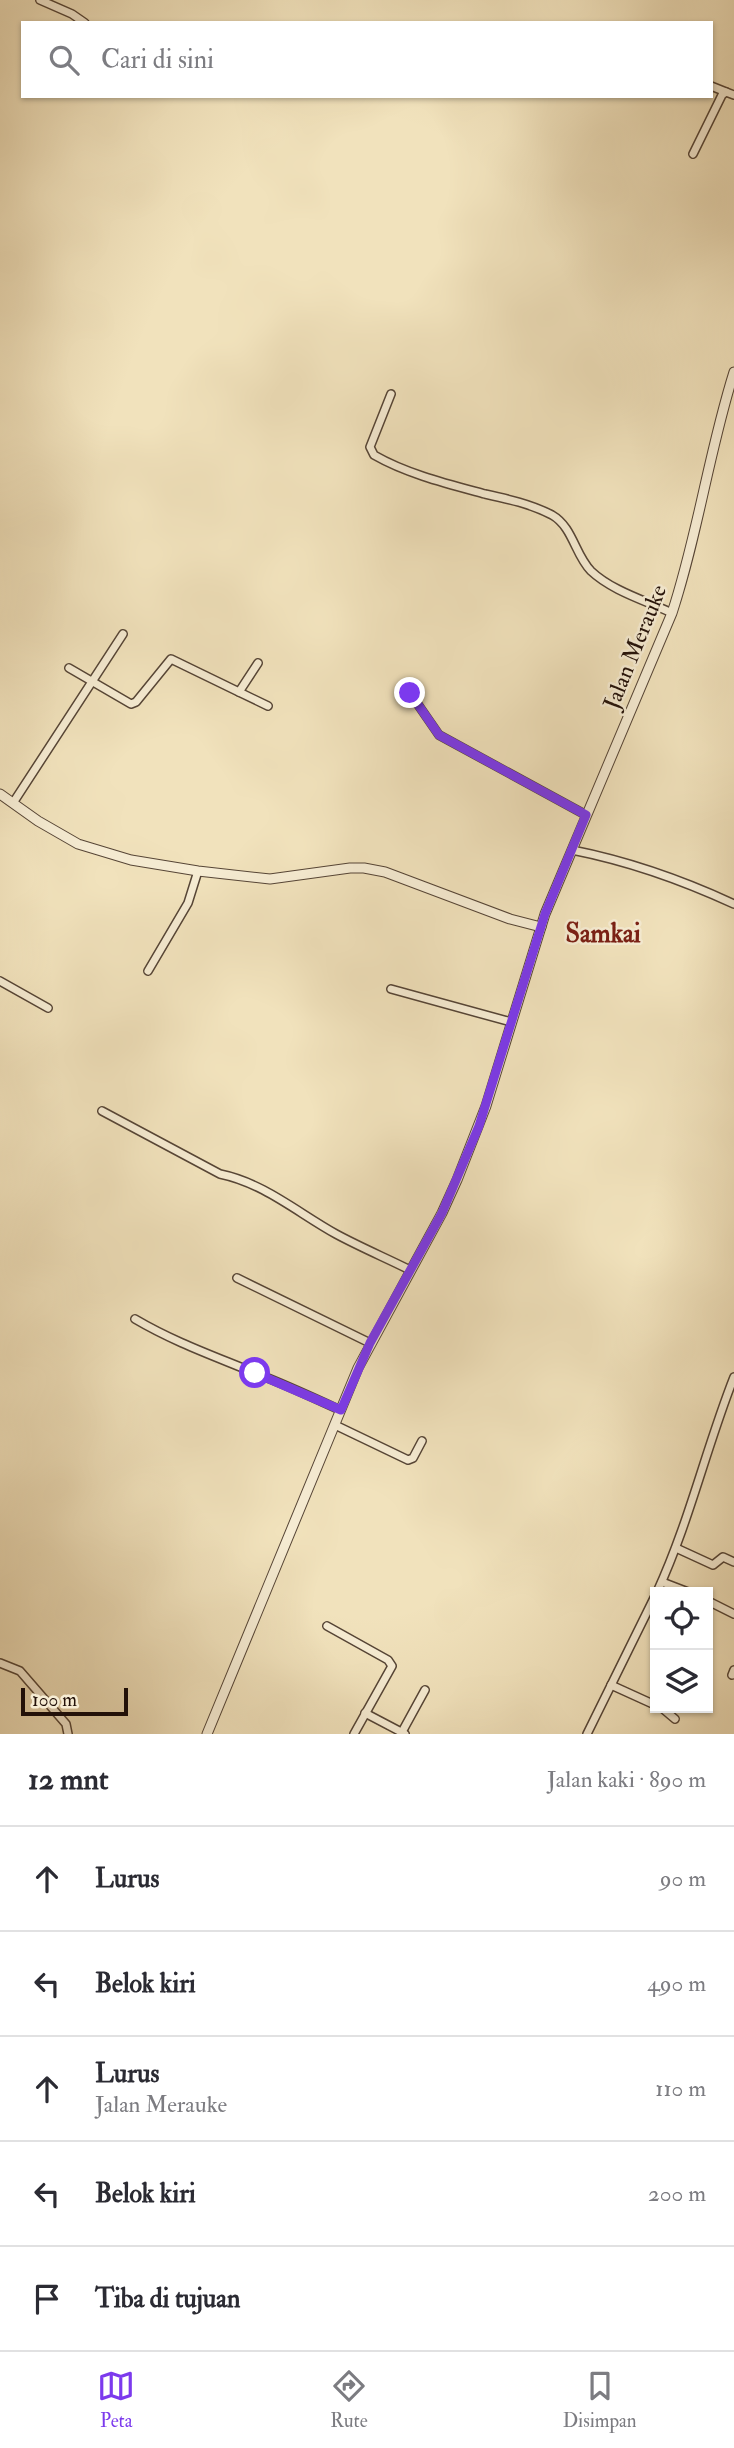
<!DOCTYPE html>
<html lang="id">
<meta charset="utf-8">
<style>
:root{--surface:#fff;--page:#f7f7f7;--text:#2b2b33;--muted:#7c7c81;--line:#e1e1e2;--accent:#7c3aed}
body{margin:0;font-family:"IM FELL Double Pica",serif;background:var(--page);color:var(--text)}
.controls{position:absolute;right:21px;bottom:21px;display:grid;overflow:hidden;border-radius:0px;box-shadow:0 2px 5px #0004}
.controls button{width:63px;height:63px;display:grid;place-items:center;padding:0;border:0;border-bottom:2px solid var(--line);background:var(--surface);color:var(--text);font:35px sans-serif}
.scale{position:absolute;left:21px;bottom:18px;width:107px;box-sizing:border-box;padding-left:7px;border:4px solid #231109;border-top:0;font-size:19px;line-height:24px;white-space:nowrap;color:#231109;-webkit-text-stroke:5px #f6ecd3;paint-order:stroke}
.stop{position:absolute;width:21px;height:21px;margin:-16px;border:5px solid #7c3aed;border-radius:50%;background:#fff}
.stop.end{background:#7c3aed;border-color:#fff;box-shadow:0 2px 7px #0008}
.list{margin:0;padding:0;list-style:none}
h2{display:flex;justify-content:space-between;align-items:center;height:91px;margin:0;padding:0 28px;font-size:30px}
h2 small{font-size:23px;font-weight:400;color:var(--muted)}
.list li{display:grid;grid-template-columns:46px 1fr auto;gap:21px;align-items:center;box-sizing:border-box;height:105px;padding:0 28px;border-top:2px solid var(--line)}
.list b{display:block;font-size:26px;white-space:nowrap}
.list p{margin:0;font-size:23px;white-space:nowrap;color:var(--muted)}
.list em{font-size:23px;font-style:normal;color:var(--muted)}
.icon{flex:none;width:38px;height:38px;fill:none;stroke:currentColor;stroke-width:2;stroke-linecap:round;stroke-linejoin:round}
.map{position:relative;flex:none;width:734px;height:1734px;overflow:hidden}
.search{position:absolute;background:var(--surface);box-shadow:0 2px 5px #0004;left:21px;right:21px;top:21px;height:77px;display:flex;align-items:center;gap:18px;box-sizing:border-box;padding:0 24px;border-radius:0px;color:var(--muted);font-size:26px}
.sheet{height:616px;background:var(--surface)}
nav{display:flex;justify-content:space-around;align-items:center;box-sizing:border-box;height:98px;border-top:2px solid var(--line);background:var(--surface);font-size:19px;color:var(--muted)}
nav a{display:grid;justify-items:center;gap:4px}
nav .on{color:var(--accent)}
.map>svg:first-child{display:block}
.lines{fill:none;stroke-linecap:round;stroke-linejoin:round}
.minor-casing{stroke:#564536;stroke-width:10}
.tertiary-casing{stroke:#564536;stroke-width:11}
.minor{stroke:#f6ecd3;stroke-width:7}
.tertiary{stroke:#f6ecd3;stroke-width:9}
.route{stroke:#7c3aed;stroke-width:9}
.labels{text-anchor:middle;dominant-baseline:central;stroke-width:5;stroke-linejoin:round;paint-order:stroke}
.street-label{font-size:23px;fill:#231109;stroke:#f6ecd3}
.quarter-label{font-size:26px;font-weight:bold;fill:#7a1f14;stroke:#f6ecd3}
</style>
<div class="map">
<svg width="734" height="1734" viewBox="0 0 734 1734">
<rect width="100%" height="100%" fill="#f1e2bc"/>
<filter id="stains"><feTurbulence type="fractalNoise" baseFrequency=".00286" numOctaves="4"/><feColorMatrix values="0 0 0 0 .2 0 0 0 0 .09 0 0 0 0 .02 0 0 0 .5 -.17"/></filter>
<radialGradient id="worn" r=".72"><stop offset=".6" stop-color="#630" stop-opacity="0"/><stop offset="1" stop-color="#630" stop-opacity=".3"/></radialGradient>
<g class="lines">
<g class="minor-casing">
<g id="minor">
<polyline points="40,0 72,14 85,23"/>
<polyline points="711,86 726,92"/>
<polyline points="693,154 722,95 726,92 734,95"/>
<path d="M391,394L370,447L374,455C407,474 448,484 485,494C508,499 531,504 552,515C573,527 575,555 591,571C612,591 647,601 672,613"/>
<polyline points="69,668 131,704 136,702 171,659 239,692 258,663"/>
<polyline points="239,692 268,706"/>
<polyline points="410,693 439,735 586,815"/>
<polyline points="13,803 123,634"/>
<path d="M572,850C628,861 682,880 734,904"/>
<polyline points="148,971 188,903 198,871"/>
<polyline points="0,981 48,1008"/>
<polyline points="391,989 511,1022"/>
<path d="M102,1111L220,1174C264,1183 298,1213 336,1234C360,1247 386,1258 410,1270"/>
<polyline points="237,1278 370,1343"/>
<path d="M135,1319C174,1342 214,1356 255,1373C284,1384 312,1397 340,1410"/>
<polyline points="335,1425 408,1460 413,1458 422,1441"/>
<polyline points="676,1548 713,1565 723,1557 734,1562"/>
<polyline points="662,1582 688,1592"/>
<path d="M657,1592C689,1523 706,1448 734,1377"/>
<polyline points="708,1601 734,1614"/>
<polyline points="327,1626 388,1660 392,1666 354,1734"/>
<polyline points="0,1663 20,1671 66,1724 68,1734"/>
<polyline points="732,1675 734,1670"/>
<polyline points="611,1685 655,1705"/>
<polyline points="662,1708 675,1719"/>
<polyline points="365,1713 405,1734"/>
<polyline points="402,1732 425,1690"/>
<polyline points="587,1734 655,1596"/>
</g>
</g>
<g class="tertiary-casing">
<g id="tertiary">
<polyline points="0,794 38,821 78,844 131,860 198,871 270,879 350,868 364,868 385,872 510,919 541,927"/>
<path d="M207,1734L358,1368L442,1213L457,1180L486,1106L545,914L672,613C698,534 709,451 734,372"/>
</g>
</g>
<use href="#minor" class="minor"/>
<use href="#tertiary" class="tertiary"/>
</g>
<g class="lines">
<polyline class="route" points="255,1373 341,1410 370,1343 442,1213 479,1126 545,914 586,815 439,735 410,693"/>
</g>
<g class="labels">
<g class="street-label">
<text transform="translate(635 647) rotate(-68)">Jalan Merauke</text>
</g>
<g class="quarter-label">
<text x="603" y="934">Samkai</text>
</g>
</g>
<rect width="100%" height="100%" filter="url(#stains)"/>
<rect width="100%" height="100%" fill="url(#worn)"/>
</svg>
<div class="controls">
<button><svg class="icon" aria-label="locate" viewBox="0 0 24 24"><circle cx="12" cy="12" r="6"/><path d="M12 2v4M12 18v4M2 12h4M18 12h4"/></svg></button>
<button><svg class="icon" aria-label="layers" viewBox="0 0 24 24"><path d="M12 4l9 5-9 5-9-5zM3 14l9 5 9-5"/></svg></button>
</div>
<div class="scale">100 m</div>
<div class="stop" style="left:255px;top:1373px"></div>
<div class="stop end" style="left:410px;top:693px"></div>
<div class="search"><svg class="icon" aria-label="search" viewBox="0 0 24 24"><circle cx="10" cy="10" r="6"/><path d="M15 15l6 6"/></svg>Cari di sini</div>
</div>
<section class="sheet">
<h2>12 mnt<small>Jalan kaki · 890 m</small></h2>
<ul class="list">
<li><svg class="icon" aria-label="ahead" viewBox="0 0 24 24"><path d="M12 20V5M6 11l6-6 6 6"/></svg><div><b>Lurus</b></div><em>90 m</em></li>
<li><svg class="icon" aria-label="left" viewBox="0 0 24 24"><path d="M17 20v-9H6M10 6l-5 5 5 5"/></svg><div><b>Belok kiri</b></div><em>490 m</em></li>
<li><svg class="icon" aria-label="ahead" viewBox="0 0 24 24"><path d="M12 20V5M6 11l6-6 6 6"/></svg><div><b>Lurus</b><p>Jalan Merauke</p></div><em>110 m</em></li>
<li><svg class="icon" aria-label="left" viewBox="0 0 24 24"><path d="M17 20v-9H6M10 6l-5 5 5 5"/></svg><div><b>Belok kiri</b></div><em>200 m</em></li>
<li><svg class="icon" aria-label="arrive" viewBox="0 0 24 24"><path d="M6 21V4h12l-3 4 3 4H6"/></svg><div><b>Tiba di tujuan</b></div></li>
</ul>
</section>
<nav>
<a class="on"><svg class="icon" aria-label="map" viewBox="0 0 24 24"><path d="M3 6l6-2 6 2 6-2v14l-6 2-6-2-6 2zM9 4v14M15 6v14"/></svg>Peta</a>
<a><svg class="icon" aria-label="directions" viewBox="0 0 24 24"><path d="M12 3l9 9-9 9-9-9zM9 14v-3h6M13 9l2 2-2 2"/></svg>Rute</a>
<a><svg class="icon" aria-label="saved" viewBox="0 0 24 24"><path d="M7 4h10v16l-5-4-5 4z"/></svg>Disimpan</a>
</nav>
